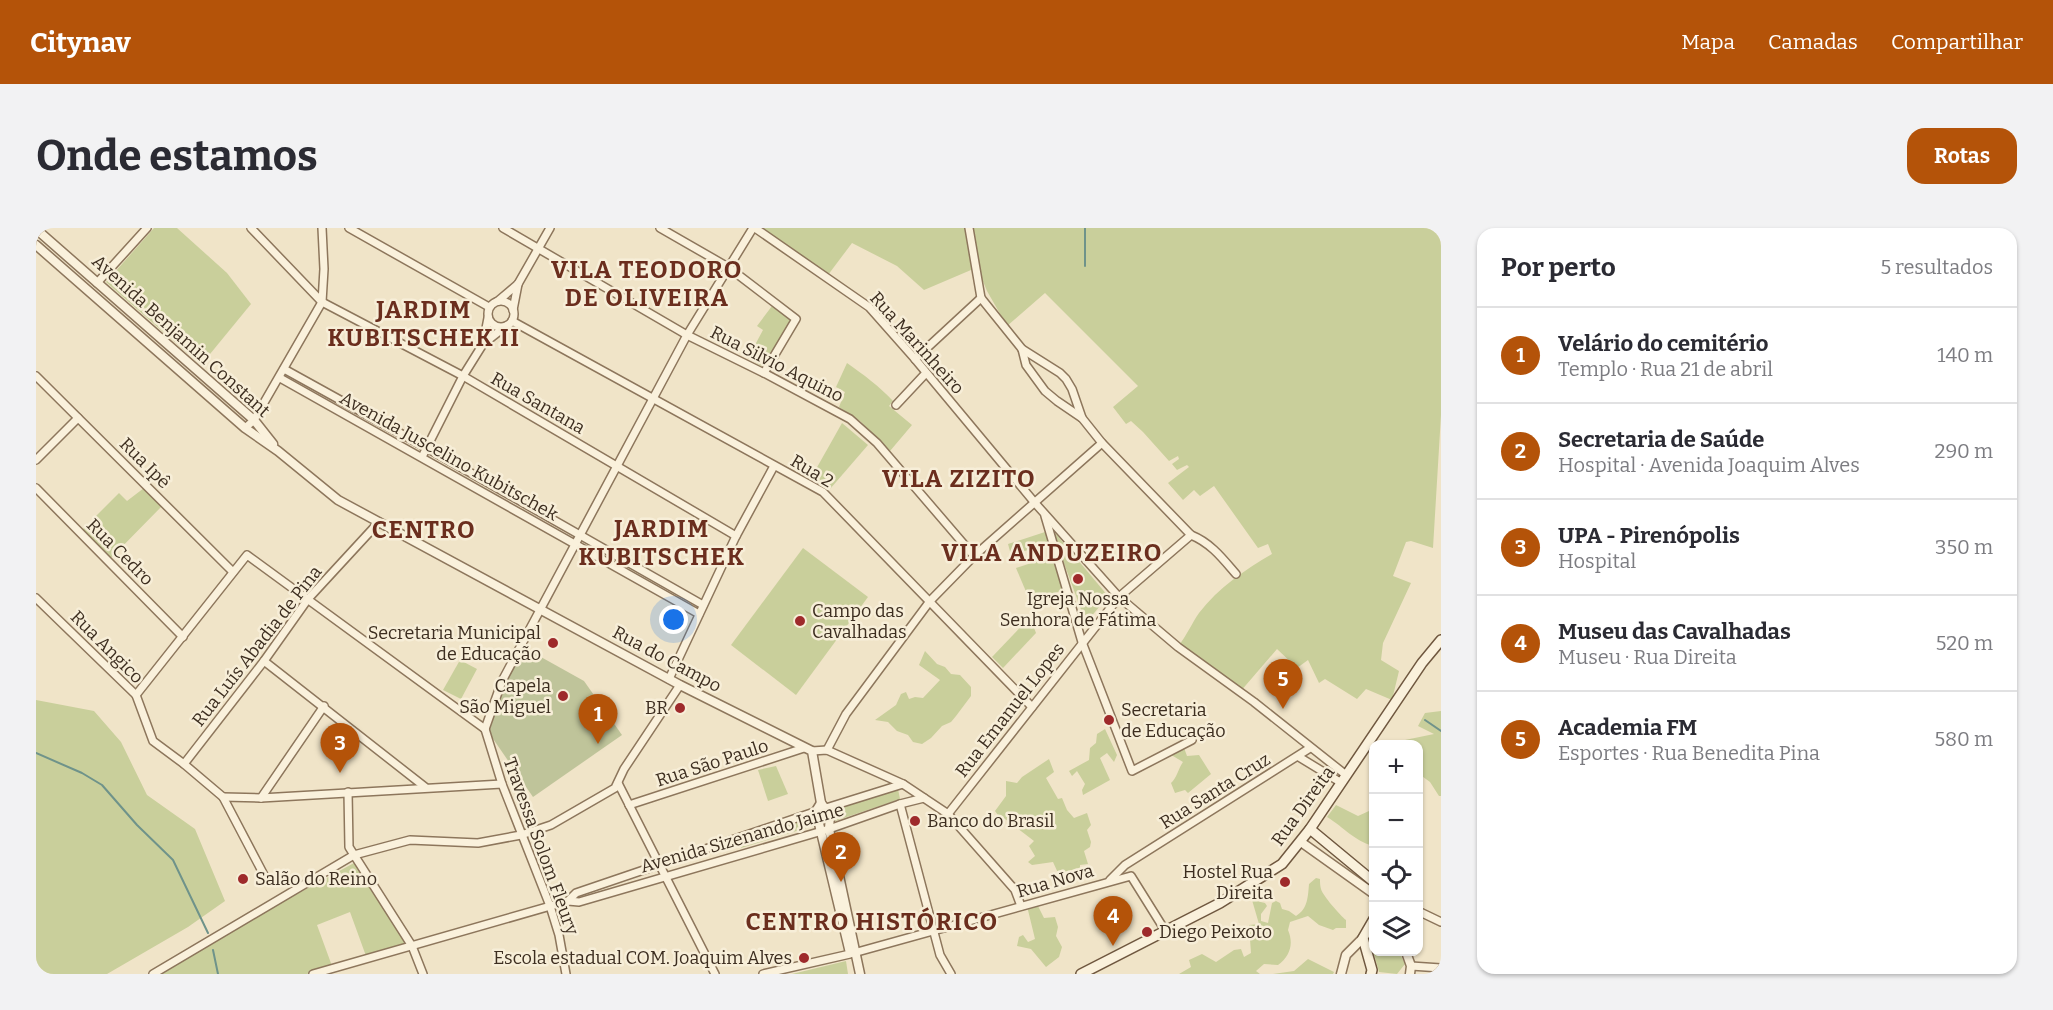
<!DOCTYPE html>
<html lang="pt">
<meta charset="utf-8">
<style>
:root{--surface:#fff;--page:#f2f2f3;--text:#2b2b33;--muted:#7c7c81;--line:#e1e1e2;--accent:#b45309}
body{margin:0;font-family:Bitter,serif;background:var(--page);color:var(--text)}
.controls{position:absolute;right:18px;bottom:18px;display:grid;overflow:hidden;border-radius:12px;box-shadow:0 2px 4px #0004}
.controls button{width:54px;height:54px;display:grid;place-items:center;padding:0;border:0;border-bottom:2px solid var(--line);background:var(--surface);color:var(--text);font:30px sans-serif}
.you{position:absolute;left:638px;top:392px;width:21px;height:21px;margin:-15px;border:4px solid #fff;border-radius:50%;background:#1a73e8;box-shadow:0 0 0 9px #1a73e833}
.badge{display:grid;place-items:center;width:39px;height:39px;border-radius:50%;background:var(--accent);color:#fff;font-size:20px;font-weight:700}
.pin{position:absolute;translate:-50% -50px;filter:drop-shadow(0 2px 3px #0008)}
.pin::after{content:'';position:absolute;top:32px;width:21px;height:18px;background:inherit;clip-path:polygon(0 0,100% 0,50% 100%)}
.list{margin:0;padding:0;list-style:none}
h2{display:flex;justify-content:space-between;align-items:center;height:78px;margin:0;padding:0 24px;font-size:26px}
h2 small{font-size:20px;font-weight:400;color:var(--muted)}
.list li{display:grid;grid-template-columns:39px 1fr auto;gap:18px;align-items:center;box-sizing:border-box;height:96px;padding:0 24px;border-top:2px solid var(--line)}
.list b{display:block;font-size:22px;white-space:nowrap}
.list p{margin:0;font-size:20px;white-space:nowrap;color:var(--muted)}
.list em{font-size:20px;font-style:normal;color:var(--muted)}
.icon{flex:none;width:33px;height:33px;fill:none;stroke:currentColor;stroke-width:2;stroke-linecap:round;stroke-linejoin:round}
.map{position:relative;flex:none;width:1405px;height:746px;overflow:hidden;border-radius:18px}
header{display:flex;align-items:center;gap:36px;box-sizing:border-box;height:84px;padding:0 30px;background:var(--accent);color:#fff}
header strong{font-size:28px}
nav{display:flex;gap:33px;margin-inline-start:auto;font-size:21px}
.intro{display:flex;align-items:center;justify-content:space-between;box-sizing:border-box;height:144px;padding:0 36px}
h1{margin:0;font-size:42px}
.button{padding:15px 27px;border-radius:18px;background:var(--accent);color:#fff;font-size:21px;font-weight:700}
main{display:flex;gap:36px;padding:0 36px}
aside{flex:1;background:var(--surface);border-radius:18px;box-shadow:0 2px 4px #0004}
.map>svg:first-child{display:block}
.green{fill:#c9cf9b}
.cemetery{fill:#bfc49a}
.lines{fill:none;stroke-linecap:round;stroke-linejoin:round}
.stream{stroke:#6f938a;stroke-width:2}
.minor-casing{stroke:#8d765c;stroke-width:10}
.tertiary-casing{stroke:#8d765c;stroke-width:11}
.secondary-casing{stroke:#6f573f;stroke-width:12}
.minor{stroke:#faf1dc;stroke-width:7}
.tertiary{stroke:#faf1dc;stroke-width:8}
.secondary{stroke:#faf1dc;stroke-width:9}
.poi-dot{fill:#9e2a2b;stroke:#f7eed8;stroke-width:2}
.labels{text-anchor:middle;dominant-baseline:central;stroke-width:5;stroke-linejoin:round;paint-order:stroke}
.street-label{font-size:18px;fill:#3d2e20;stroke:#f7eed8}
.poi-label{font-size:18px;fill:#3d2e20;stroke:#f7eed8;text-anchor:start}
.district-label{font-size:24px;font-weight:bold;letter-spacing:1.5px;fill:#6b2e1e;stroke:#f7eed8}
</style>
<header>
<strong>Citynav</strong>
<nav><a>Mapa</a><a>Camadas</a><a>Compartilhar</a></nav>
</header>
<div class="intro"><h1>Onde estamos</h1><a class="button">Rotas</a></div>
<main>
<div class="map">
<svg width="1405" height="746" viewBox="0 0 1405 746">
<rect width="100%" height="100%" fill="#f0e4c8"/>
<g class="green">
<polygon points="118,0 141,0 191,45 215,76 165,137 70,54"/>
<polygon points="724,0 930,0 935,31 935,42 888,62 861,38 816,15 792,47"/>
<path d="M933,0H1405V187L1397,320L1375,313L1370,314L1357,348L1375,355L1347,415L1345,432L1363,443L1356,472L1330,461L1321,471L1289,451L1283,455L1272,432L1261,440L1241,421L1204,464L1143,417C1151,407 1156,395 1163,385C1182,360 1210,341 1236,326L1232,316L1222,320L1178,258L1164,268L1158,262L1147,272L1132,255L1153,239L1151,237L1141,242L1136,236L1143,231L1142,228L1133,233L1107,204L1095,193L1090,196L1077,179L1102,158L1009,65L971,98L951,63L939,34Z"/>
<polygon points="736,78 756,92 727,139 712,130 727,102 721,98"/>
<path d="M811,135C828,147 843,158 857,173L853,178L876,197L854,223L824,193L803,179L809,164L800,159Z"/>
<polygon points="806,195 832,217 794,261 775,250"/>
<polygon points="108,260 126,278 74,331 44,304 83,265 91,273"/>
<polygon points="1015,300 1072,368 1050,395"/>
<polygon points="1009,304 1013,316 975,327 972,316"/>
<polygon points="767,320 832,369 760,467 695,417"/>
<polygon points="1017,328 1028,362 994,373 980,340"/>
<polygon points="994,389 1000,405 967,440 956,429"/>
<polygon points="889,423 901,436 909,439 915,446 924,447 935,459 935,468 920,488 915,494 906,498 895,510 886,516 877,514 872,507 861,503 852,494 839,492 860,477 865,466 870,464 873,471 879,469 887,470 904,452 883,437"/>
<polygon points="424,432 441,441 425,471 407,462"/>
<polygon points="0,472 58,483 85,514 111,567 159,601 189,673 152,699 71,746 0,746"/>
<polygon points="1405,483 1405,568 1403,568 1394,554 1383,546 1382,516 1369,516 1369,512 1398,506 1382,498 1389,485"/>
<polygon points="1069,501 1081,527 1078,534 1071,525 1064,530 1074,552 1047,567 1046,562 1049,556 1041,543 1036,548 1033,543 1053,532 1054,520 1060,515 1061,506"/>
<path d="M1147,517L1151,528L1163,527L1175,546L1152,565L1149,562L1139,565L1135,555C1141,550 1142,541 1147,534L1132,525Z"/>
<polygon points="1013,531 1018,544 1010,550 1022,571 1026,570 1031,582 1038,590 1051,585 1055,597 1051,602 1055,614 1054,619 1048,623 1052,636 1044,637 1044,641 1022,645 1017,634 996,637 992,634 999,628 993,618 998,613 969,591 964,590 959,583 970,568 970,553 981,555 986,549"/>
<polygon points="740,538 752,566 732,573 722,542"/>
<polygon points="862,561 864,571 799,593 795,582"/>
<path d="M1300,577L1322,588L1333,583L1337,585V618C1317,612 1309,600 1291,589Z"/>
<polygon points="778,588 780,597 705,620 703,613"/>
<polygon points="318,635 372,718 330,728 314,684 281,697 296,738 271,746 120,746 206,696"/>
<path d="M1280,650L1284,651C1284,654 1284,658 1285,661C1287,668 1304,687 1310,692V700H1300L1297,702L1283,697L1272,688L1254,694L1252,702C1258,716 1254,728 1242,737L1228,736L1220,743L1224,746H1143L1155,739L1153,732L1166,726L1180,734L1198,722L1205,721L1208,729L1215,725L1213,697L1223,696L1216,672L1229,675L1231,678L1225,686V693L1232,695L1236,675L1240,673L1244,675L1246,681L1253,683L1260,688C1272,681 1272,668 1273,656Z"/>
<polygon points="1000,674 1008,690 1019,689 1022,699 1020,708 1026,719 1023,729 1010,739 995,721 981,718 983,709 987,707 992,714 999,711 991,678"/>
<polygon points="1337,704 1338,724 1363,724 1369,736 1361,746 1343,744 1334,712"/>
<polygon points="1272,731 1298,744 1297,746 1237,746 1258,743"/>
<polygon points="810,733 812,746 756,746"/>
</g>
<polygon class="cemetery" points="487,419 548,453 586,507 497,569 451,502 468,454"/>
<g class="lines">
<g class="stream">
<polyline points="1049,0 1049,38"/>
<polyline points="1389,492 1405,503"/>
<polyline points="0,525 46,545 66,557 101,597 137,632 172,705"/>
<polyline points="177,722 182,746"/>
</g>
<g class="minor-casing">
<g id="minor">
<polyline points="215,0 286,74 427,148 700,308"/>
<polyline points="313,0 453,79"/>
<polyline points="467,0 651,107 728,145 814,191 841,215 938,328"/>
<polyline points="624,0 692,39 760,91 728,145"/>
<polyline points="719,0 833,79 879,131 999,275 1083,369 1142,419 1218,474 1310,547"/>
<polyline points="933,0 945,70 986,121 1024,145 1030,151 1036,161 1046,190"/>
<polyline points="61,55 111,0"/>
<circle cx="465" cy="86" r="13"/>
<polyline points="462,73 482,56"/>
<polyline points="477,82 482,56 514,0"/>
<polyline points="476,93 787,264 996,479"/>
<polyline points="447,116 452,90"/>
<path d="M986,121L990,137L1009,163L1021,173L1046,190L1066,215L1155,307C1175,315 1187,331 1200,346"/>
<polyline points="879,131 945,70"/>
<polyline points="248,141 391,220 667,377"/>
<polyline points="0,148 197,344"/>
<polyline points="244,150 663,386"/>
<polyline points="860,177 890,145"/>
<polyline points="209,200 218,192 286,74 288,41 286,0"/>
<polyline points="386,229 427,148 447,116 470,98"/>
<polyline points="0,232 42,190"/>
<polyline points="0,260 147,409"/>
<polyline points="1009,288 1046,414 1096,543 1156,512"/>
<polyline points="0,370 100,467 117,513 148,536 187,569 229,649"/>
<polyline points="228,433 389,559"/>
<polyline points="633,451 700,308 738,238"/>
<polyline points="100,467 211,327 449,501"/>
<polyline points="449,501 466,453 651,107 717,0"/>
<polyline points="449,501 466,556 514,678 523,707 530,746"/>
<polyline points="791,522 810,486 894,373 938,328 1066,215"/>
<polyline points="776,523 791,522 867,556 912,586 979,662 985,678"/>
<polyline points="1263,529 1304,554"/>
<polyline points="148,536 228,433 272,371 343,294"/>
<polyline points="582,555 679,746"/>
<polyline points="312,564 313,619 376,718 387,746"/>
<polyline points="187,569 225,570 466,556"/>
<polyline points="225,570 288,478"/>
<polyline points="864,576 904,727 915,746"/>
<polyline points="593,577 768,520"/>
<polyline points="912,586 1083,369 1155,307"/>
<polyline points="1074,652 1089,637 1274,520"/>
<polyline points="532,673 540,665 790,580 867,556"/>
<polyline points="1382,683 1405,694"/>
<polyline points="1375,738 1405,740"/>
<polyline points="117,746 318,627 374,612 442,615 485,607 515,597 579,560 588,541 644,457"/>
<polyline points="277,746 532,673 543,674 793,601 864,576 888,570"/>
<polyline points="727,746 814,726 1095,648 1130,704"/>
</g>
</g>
<g class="tertiary-casing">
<g id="tertiary">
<polyline points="0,1 218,192 237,216"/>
<polyline points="0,17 209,200 242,223 302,272 644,457 776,523 785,575 794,587 793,601 824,746"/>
<polyline points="785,575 780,583 814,725"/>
<polyline points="1265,614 1338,666"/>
<polyline points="1370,724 1375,738 1374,746"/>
<polyline points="1305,746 1310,727 1327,710"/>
</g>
</g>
<g class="secondary-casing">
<g id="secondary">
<polyline points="1274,601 1338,654"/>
<polyline points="1045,746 1184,675 1246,636 1274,601 1386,435 1405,412"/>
<polyline points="1335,746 1336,742 1327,710 1338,691"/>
</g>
</g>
<use href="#minor" class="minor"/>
<use href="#tertiary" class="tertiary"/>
<use href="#secondary" class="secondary"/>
</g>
<g class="poi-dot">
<circle cx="1042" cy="351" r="6"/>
<circle cx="764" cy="393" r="6"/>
<circle cx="517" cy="415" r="6"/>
<circle cx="527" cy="468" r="6"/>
<circle cx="644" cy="480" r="6"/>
<circle cx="1073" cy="492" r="6"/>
<circle cx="879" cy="593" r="6"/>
<circle cx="207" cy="651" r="6"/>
<circle cx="1249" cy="654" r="6"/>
<circle cx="1111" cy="704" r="6"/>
<circle cx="768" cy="730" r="6"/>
</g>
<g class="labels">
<g class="street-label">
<text transform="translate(145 108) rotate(42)">Avenida Benjamin Constant</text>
<text transform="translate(881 115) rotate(48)">Rua Marinheiro</text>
<text transform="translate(741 136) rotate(27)">Rua Silvio Aquino</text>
<text transform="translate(502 175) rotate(30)">Rua Santana</text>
<text transform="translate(413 228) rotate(29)">Avenida Juscelino Kubitschek</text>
<text transform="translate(109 235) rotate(45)">Rua Ipê</text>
<text transform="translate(776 243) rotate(31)">Rua 2</text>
<text transform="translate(84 324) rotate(45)">Rua Cedro</text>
<text transform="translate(221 418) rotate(-52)">Rua Luís Abadia de Pina</text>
<text transform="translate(71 419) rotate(45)">Rua Angico</text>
<text transform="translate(631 431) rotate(28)">Rua do Campo</text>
<text transform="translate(974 482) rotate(-52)">Rua Emanuel Lopes</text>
<text transform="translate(676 535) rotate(-18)">Rua São Paulo</text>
<text transform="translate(1179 563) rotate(-32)">Rua Santa Cruz</text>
<text transform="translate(1267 578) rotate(-54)">Rua Direita</text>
<text transform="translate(706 610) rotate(-16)">Avenida Sizenando Jaime</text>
<text transform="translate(505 618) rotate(70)">Travessa Solom Fleury</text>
<text transform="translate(1019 653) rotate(-16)">Rua Nova</text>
</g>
<g class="poi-label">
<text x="1042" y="371" text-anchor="middle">Igreja Nossa<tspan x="1042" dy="21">Senhora de Fátima</tspan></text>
<text x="776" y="383">Campo das<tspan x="776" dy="21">Cavalhadas</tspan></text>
<text x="505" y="405" text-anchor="end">Secretaria Municipal<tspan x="505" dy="21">de Educação</tspan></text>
<text x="515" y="458" text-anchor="end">Capela<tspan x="515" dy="21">São Miguel</tspan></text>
<text x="632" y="480" text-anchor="end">BR</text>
<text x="1085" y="482">Secretaria<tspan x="1085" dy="21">de Educação</tspan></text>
<text x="891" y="593">Banco do Brasil</text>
<text x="1237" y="644" text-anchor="end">Hostel Rua<tspan x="1237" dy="21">Direita</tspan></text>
<text x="219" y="651">Salão do Reino</text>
<text x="1123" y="704">Diego Peixoto</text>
<text x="756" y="730" text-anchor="end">Escola estadual COM. Joaquim Alves</text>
</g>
<g class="district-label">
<text x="611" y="42">VILA TEODORO<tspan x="611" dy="28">DE OLIVEIRA</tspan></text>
<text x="388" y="82">JARDIM<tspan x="388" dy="28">KUBITSCHEK II</tspan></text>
<text x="923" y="251">VILA ZIZITO</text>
<text x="626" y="301">JARDIM<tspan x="626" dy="28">KUBITSCHEK</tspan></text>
<text x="388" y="302">CENTRO</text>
<text x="1016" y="325">VILA ANDUZEIRO</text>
<text x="836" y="694">CENTRO HISTÓRICO</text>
</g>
</g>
</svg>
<div class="controls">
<button>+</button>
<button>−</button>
<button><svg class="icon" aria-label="locate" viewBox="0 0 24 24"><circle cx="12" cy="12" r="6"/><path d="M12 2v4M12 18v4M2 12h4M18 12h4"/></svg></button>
<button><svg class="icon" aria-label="layers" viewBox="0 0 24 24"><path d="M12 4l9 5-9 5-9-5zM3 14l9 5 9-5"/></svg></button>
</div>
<div class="you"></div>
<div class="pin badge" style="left:562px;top:516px">1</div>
<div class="pin badge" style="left:805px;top:654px">2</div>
<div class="pin badge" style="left:304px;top:545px">3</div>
<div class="pin badge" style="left:1077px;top:718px">4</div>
<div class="pin badge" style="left:1247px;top:481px">5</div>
</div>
<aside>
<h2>Por perto<small>5 resultados</small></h2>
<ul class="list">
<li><span class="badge">1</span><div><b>Velário do cemitério</b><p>Templo · Rua 21 de abril</p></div><em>140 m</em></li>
<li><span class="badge">2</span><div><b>Secretaria de Saúde</b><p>Hospital · Avenida Joaquim Alves</p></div><em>290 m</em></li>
<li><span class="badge">3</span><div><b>UPA - Pirenópolis</b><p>Hospital</p></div><em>350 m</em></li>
<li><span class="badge">4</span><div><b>Museu das Cavalhadas</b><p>Museu · Rua Direita</p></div><em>520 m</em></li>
<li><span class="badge">5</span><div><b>Academia FM</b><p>Esportes · Rua Benedita Pina</p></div><em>580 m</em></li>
</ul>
</aside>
</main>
